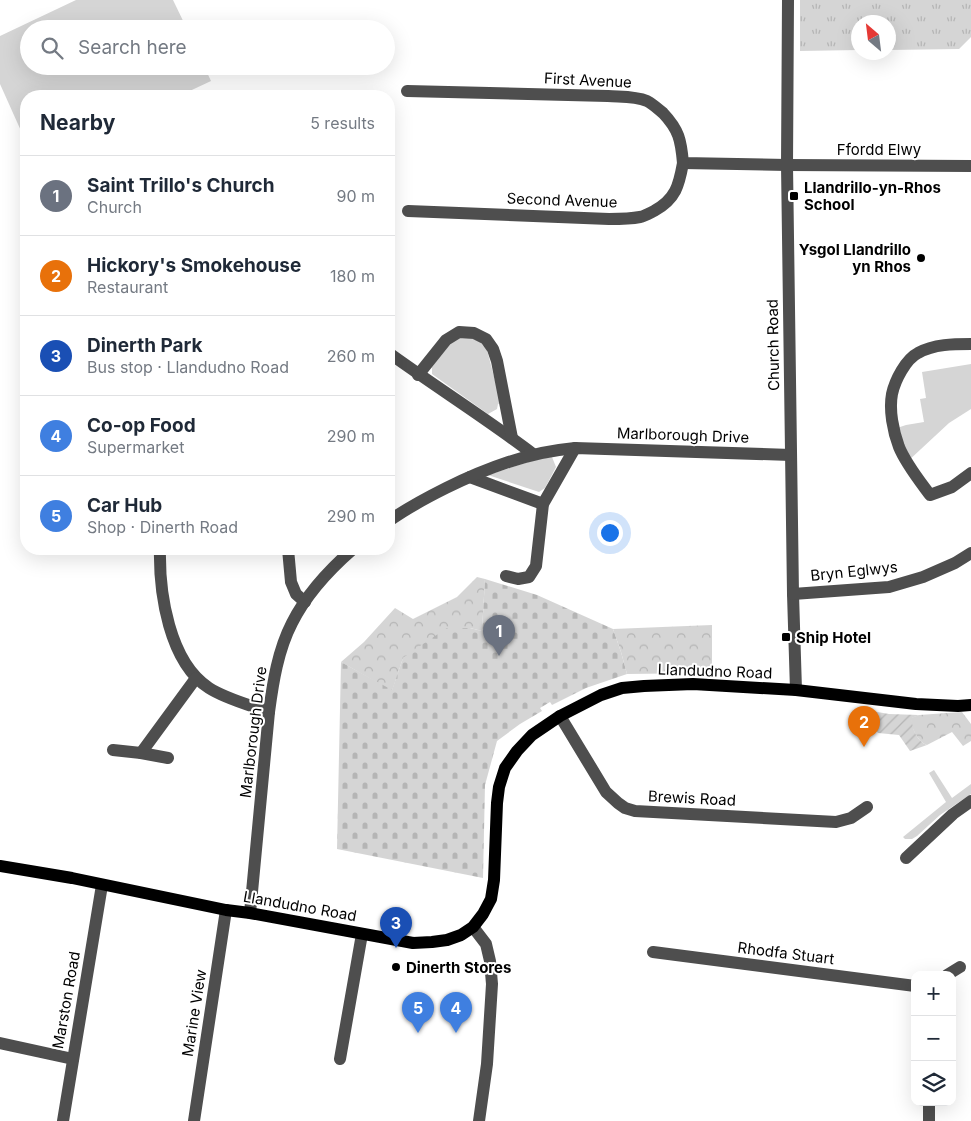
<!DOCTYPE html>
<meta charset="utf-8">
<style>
:root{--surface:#fff;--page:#f6f6f7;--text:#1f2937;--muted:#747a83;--line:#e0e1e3;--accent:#000}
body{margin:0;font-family:Inter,sans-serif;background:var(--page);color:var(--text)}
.controls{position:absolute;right:15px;bottom:15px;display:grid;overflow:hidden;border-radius:10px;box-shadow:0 5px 20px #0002}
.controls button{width:45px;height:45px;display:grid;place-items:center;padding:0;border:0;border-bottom:1px solid var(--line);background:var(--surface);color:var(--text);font:25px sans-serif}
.compass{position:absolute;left:851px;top:15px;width:45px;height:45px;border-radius:50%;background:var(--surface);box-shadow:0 5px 20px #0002;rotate:332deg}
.you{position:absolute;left:609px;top:532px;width:18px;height:18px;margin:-12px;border:4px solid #fff;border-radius:50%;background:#1a73e8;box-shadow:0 0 0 8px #1a73e833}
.badge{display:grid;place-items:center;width:32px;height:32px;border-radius:50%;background:var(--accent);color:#fff;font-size:16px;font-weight:700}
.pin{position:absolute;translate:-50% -41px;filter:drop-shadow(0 1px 2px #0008)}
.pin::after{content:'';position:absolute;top:26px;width:18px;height:15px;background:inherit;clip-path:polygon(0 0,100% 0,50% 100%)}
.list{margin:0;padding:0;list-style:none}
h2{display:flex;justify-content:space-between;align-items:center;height:65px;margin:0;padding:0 20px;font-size:21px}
h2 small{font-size:16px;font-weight:400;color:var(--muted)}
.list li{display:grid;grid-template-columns:32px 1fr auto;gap:15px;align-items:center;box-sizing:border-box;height:80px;padding:0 20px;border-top:1px solid var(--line)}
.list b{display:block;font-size:19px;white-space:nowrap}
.list p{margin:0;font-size:16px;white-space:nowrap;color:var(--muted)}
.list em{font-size:16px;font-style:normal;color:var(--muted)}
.icon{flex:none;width:28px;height:28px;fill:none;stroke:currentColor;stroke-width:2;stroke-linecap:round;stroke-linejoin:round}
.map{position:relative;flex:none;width:971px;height:1121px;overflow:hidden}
.search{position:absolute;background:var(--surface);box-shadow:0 5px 20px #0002;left:20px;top:20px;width:375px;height:55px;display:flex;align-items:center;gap:12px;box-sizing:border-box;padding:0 18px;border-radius:28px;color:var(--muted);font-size:19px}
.panel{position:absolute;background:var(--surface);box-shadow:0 5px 20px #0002;left:20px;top:90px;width:375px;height:465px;border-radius:20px}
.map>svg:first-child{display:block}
.grass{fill:#d5d5d5}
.forest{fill:url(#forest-crowns)}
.cemetery{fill:url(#cemetery-stones)}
.park{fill:url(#park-tufts)}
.garden{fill:url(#garden-furrows)}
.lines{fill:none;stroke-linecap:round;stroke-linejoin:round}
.minor{stroke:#4e4e4e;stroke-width:12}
.major{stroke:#000;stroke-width:12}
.poi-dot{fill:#000;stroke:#fff;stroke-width:2}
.labels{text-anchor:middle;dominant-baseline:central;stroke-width:4;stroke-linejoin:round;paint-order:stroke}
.street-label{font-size:15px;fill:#000;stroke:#fff}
.poi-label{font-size:15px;font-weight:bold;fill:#000;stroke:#fff;text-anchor:start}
</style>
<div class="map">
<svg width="971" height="1121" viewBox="0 0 971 1121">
<defs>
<pattern id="forest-crowns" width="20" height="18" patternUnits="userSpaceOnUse" patternTransform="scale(1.25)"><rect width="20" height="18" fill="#d5d5d5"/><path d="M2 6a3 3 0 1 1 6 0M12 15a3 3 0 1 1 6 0" fill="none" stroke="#b5b5b5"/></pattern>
<pattern id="cemetery-stones" width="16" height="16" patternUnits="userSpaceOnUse" patternTransform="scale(1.25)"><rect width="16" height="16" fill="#d5d5d5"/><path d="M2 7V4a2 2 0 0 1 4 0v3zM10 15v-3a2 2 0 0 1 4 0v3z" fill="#b5b5b5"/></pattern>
<pattern id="park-tufts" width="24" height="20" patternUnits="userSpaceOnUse" patternTransform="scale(1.25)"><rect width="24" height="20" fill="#d5d5d5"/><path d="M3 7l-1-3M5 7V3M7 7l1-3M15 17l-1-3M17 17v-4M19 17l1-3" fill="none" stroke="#b5b5b5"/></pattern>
<pattern id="garden-furrows" width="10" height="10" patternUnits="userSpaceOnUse" patternTransform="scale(1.25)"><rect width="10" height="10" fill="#d5d5d5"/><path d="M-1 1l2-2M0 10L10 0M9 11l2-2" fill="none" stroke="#b5b5b5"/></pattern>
</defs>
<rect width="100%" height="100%" fill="#fff"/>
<g class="grass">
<polygon points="76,0 173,0 187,29 29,29 29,66 204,66 211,81 179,96 26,96 26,142 0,84 0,36"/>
<path d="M460,337C472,338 481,339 487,350L501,403L498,404L497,409L488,414L432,374V367L448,344Z"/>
<polygon points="971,364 971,409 949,423 907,462 894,429 906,425 924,422 920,399 926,398 922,372"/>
<polygon points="552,457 556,467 545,488 539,492 488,475 538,459"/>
<polygon points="934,770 952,798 971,784 971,794 940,815 917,836 912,839 905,839 903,837 946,802 929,773"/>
</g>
<g class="forest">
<polygon points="477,577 485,579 482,631 470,628 403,658 392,691 341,662 364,642 395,608 413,619 457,597"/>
<polygon points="712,625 712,673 627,674 621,652 613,629"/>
<path d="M962,712L971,724V741L963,746L952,732L927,745C918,742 911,728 911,718L919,715Z"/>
</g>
<polygon class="cemetery" points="485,579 537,595 613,629 621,652 627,674 586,688 552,705 550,702 540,708 542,711 520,724 497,741 485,785 483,878 337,849 341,662 392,690 403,658 417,648 447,628 470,628 482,631"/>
<polygon class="park" points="800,0 971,0 971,37 959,49 889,50 888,22 858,22 858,50 800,51"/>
<path class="garden" d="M860,709L889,714L919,715L912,718C911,728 918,742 927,745L910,751L899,735L878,733Z"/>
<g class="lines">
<g class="minor">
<polyline points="788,0 787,165 793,594 796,690"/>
<path d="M407,91L608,96C621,97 635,96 647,101C653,104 658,109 663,113C679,130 681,140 683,163L787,165L971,166"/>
<path d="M408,211L609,219C619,219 630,219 640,217C645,216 650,213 654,211C676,199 679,185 683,163"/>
<path d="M971,344C954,344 934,344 918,353C906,359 895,380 892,394C889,410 893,431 899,447C906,464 919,480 930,495L952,487L971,473"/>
<path d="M389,353C436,387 487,419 533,454"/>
<polyline points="418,375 446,340 459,332 474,333 486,339 493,349 497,361 512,438"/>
<polyline points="470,477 543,504"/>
<path d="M389,521C407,508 426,498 446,488C487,468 529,452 575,448L791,455"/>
<path d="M160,549C159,593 169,662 209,688C226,699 250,705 269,712"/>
<polyline points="288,549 291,582 296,594 305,602"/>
<polyline points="506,576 518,579 529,577 536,566 543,504 575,448"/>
<polyline points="793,594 889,587 923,577 955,563 971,553"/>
<polyline points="560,716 606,792 618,803 625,808 635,811 836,822 851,818 867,807"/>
<polyline points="113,750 141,753 168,758"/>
<polyline points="141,753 196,678"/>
<polyline points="906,858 953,814 971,801"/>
<path d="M250,913L269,712C273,682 278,650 292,623C306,595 330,569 353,549"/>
<polyline points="473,927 486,944 490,961 492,984 487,1064 479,1121"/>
<polyline points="653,952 915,986"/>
<polyline points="947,975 960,967"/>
<polyline points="0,1043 73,1059"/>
<polyline points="340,1059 362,934"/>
<polyline points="63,1121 102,885"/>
<polyline points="194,1121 226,910"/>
<polyline points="929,1121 929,1102"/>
</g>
<polyline class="major" points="0,866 72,878 226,910 250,913 413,943 432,942 447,940 461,935 473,927 483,914 491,899 494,880 497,803 499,787 505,768 517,751 532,735 560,716 601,695 622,688 644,686 693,684 796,690 916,704 958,706 971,705"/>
</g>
<g class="poi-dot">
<rect x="789" y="191" width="10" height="10" rx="2.5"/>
<circle cx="921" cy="258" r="5"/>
<rect x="781" y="632" width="10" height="10" rx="2.5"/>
<circle cx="396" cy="967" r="5"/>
</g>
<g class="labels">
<g class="street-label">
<text transform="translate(588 80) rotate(3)">First Avenue</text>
<text x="879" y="149">Ffordd Elwy</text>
<text transform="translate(562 200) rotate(2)">Second Avenue</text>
<text transform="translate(773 345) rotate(-91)">Church Road</text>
<text transform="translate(683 435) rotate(2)">Marlborough Drive</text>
<text transform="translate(854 571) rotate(-6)">Bryn Eglwys</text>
<text transform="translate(715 671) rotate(2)">Llandudno Road</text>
<text transform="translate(253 732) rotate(-83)">Marlborough Drive</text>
<text transform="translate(692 798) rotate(3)">Brewis Road</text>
<text transform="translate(300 906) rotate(10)">Llandudno Road</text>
<text transform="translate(786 953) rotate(7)">Rhodfa Stuart</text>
<text transform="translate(66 1000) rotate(-80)">Marston Road</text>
<text transform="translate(194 1013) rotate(-81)">Marine View</text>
</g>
<g class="poi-label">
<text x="804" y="187">Llandrillo-yn-Rhos<tspan x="804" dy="17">School</tspan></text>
<text x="911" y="249" text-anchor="end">Ysgol Llandrillo<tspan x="911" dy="17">yn Rhos</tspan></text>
<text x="796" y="637">Ship Hotel</text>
<text x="406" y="967">Dinerth Stores</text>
</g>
</g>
</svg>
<div class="controls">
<button>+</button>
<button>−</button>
<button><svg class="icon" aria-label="layers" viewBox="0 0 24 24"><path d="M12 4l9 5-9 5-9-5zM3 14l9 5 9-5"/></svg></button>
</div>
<svg class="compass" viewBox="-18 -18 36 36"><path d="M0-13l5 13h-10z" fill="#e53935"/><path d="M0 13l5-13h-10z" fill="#747a83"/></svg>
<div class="you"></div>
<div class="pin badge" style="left:499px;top:656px;background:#6b7280">1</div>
<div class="pin badge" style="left:864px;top:747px;background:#e8710a">2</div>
<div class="pin badge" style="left:396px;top:948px;background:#1a4fb4">3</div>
<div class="pin badge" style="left:456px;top:1033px;background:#3f7fe0">4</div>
<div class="pin badge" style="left:418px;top:1033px;background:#3f7fe0">5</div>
<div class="search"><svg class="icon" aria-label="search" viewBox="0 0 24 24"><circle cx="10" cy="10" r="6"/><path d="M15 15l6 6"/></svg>Search here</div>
<section class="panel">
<h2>Nearby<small>5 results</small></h2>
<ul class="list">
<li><span class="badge" style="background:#6b7280">1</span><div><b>Saint Trillo's Church</b><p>Church</p></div><em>90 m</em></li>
<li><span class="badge" style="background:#e8710a">2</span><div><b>Hickory's Smokehouse</b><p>Restaurant</p></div><em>180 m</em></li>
<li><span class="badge" style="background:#1a4fb4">3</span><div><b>Dinerth Park</b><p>Bus stop · Llandudno Road</p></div><em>260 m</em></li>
<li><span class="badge" style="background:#3f7fe0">4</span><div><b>Co-op Food</b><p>Supermarket</p></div><em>290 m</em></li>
<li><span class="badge" style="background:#3f7fe0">5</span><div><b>Car Hub</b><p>Shop · Dinerth Road</p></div><em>290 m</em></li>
</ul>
</section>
</div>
